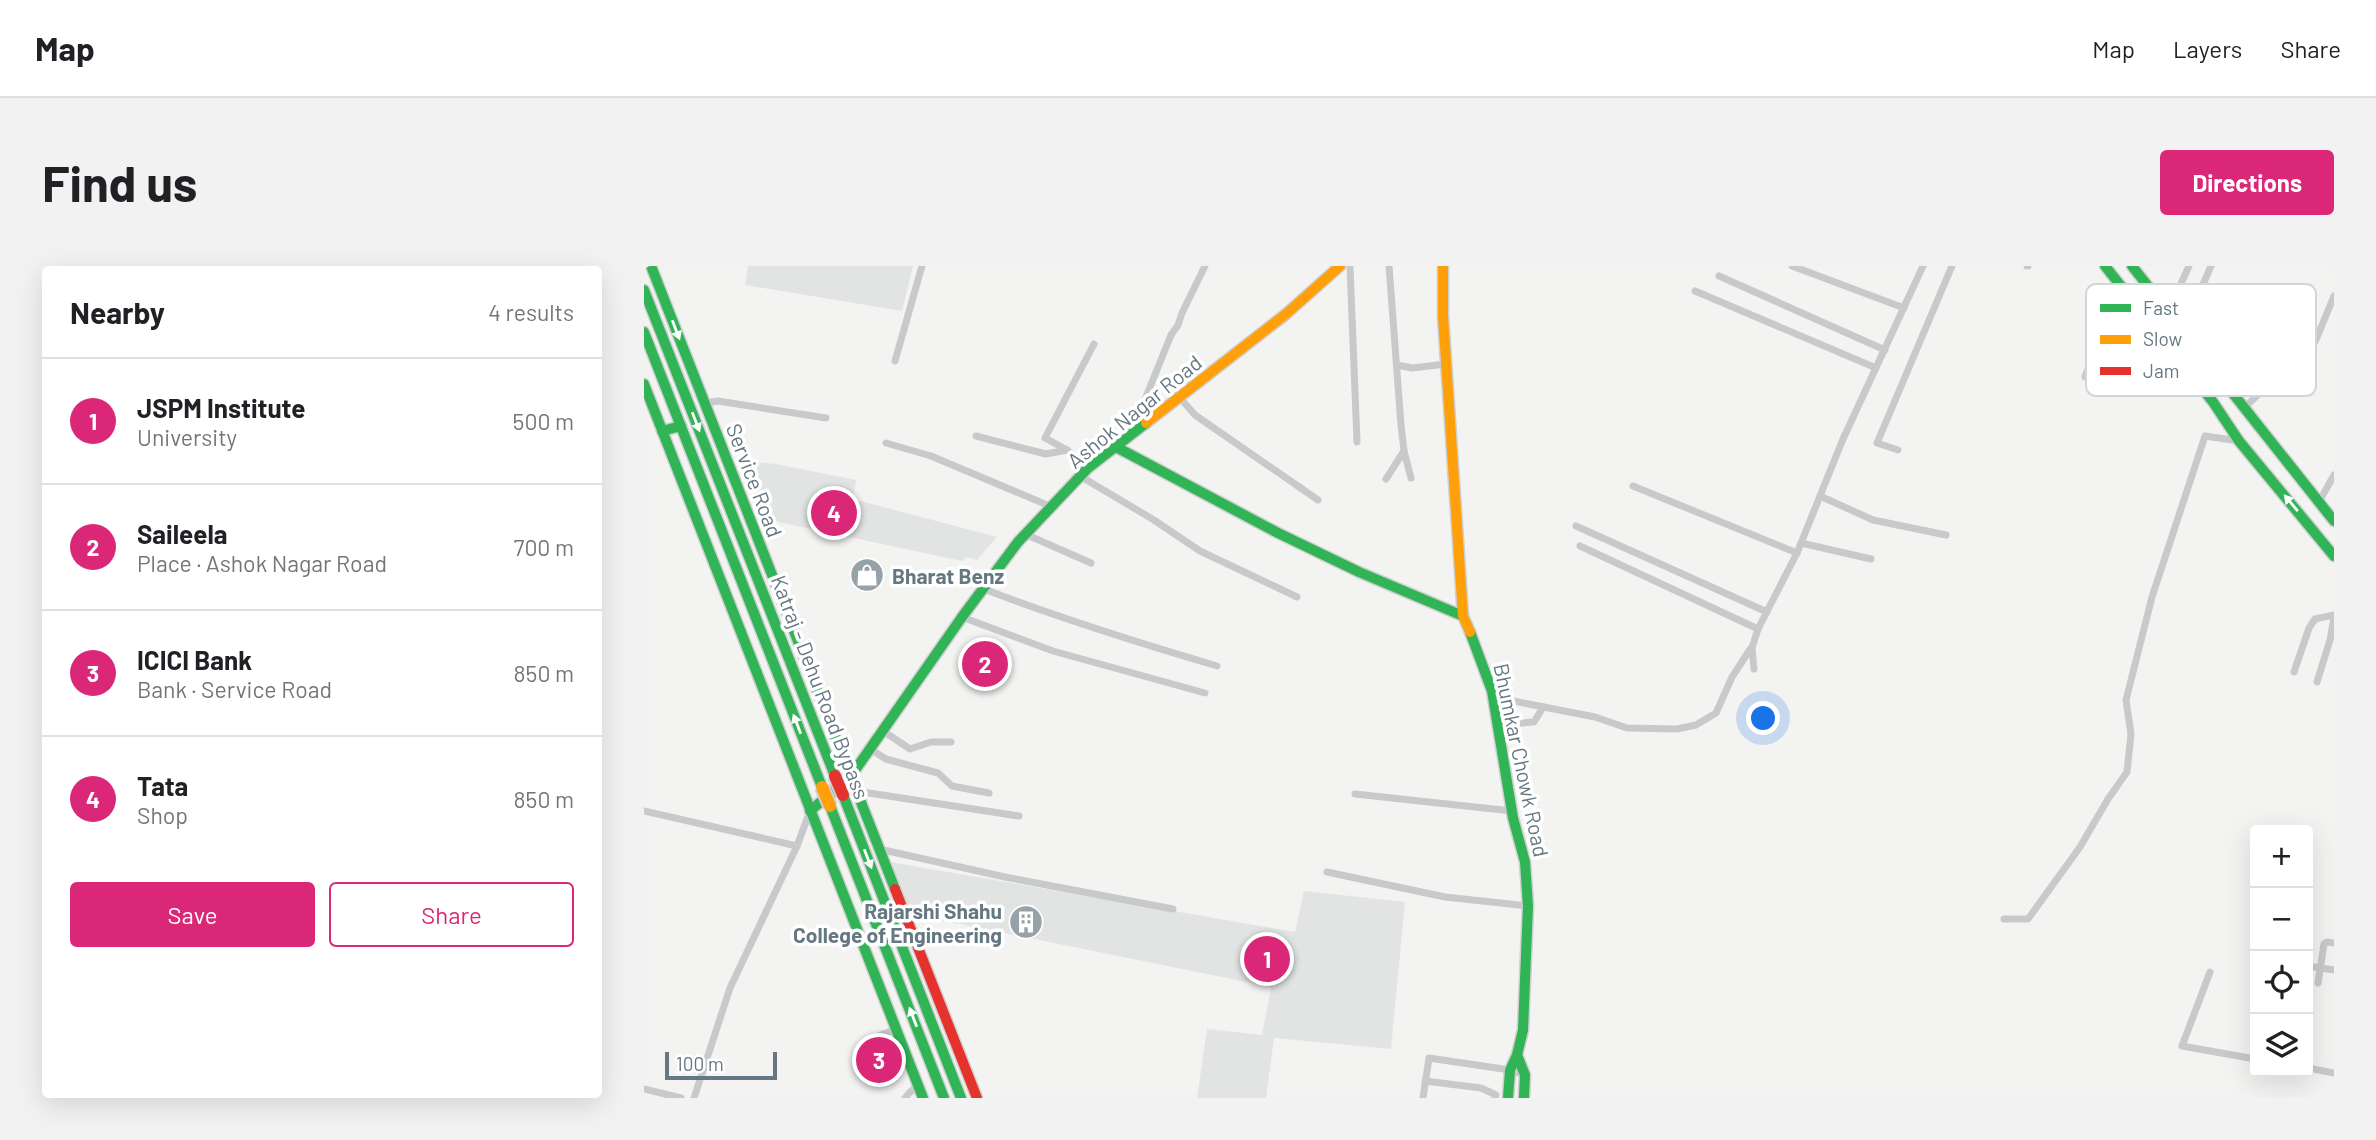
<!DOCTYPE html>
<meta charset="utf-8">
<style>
:root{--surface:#fff;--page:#f2f2f2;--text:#202124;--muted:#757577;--line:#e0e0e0;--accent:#db2777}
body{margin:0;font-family:Barlow,sans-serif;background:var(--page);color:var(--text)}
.controls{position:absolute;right:21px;bottom:21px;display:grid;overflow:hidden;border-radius:7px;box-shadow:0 7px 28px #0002}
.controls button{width:63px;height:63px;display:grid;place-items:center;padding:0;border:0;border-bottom:2px solid var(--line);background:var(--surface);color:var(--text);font:35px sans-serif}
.scale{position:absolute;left:21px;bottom:18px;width:112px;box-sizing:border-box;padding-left:7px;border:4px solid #657780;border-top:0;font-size:19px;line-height:24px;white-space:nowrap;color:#657780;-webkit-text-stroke:5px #fff;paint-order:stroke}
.you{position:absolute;left:1120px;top:453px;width:24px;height:24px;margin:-18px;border:5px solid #fff;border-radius:50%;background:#1a73e8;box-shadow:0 0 0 10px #1a73e833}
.badge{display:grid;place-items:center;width:46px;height:46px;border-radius:50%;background:var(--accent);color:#fff;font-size:23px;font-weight:700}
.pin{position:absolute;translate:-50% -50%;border:4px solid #fff;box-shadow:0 2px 7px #0006}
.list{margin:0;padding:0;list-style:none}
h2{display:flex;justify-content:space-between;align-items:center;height:91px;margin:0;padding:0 28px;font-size:30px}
h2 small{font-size:23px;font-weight:400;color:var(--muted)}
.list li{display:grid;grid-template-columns:46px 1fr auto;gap:21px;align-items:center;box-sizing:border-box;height:126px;padding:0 28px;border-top:2px solid var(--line)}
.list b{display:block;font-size:26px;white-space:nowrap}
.list p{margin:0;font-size:23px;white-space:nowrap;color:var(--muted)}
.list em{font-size:23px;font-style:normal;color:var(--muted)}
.actions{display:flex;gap:14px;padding:21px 28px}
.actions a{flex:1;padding:16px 0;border:2px solid var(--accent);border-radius:7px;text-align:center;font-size:24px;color:var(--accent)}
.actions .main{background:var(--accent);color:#fff}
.icon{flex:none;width:38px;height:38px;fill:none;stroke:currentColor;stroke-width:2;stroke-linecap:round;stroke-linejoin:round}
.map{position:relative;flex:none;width:1690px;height:832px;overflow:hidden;border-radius:7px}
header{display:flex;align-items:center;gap:42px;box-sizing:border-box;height:98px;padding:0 35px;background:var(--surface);border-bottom:2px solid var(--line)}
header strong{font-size:33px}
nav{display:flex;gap:38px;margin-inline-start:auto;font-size:24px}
.intro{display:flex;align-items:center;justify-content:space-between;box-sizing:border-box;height:168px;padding:0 42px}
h1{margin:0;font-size:49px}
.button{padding:18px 32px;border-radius:7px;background:var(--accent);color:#fff;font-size:24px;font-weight:700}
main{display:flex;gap:42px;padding:0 42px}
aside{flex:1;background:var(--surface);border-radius:7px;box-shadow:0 7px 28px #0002}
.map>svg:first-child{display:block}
.built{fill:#e2e4e3}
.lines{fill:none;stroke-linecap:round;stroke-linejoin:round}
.fast-casing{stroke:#cfd0d0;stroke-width:13}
.slow-casing{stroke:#cfd0d0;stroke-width:13}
.jam-casing{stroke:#cfd0d0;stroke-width:13}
.street{stroke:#c8c9ca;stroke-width:7}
.fast{stroke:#30b455;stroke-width:10}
.slow{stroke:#ff9f0a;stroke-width:10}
.jam{stroke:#e5322d;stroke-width:10}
.slow-bridge-casing{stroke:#cfd0d0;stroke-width:16;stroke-linecap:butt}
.jam-bridge-casing{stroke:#cfd0d0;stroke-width:16;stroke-linecap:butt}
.slow-bridge{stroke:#ff9f0a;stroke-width:12}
.jam-bridge{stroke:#e5322d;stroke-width:12}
.oneway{fill:#fff}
.labels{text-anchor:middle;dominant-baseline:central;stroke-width:7;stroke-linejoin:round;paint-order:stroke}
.street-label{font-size:21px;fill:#657780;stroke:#fff}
.poi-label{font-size:21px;font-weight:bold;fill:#657780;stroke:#fff;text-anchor:start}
.key{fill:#fff;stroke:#d1d6d9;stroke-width:2}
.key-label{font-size:19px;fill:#657780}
</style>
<header>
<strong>Map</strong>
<nav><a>Map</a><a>Layers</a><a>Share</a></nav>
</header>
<div class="intro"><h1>Find us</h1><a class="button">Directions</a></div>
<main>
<aside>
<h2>Nearby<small>4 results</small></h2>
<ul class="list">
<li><span class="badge">1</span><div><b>JSPM Institute</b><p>University</p></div><em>500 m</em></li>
<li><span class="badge">2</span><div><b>Saileela</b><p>Place · Ashok Nagar Road</p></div><em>700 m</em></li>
<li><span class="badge">3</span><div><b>ICICI Bank</b><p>Bank · Service Road</p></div><em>850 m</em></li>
<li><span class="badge">4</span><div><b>Tata</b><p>Shop</p></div><em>850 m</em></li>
</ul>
<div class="actions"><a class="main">Save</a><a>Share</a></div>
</aside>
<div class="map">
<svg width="1690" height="832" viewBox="0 0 1690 832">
<rect width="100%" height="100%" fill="#f3f3f2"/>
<g class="built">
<polygon points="104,0 269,0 258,45 101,19"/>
<polygon points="99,195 132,198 212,214 209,233 353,271 333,294 322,291 318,295 116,252 114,242 117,241 111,226 108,227"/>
<polygon points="246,596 651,666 660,625 761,636 747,783 630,772 622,832 553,832 563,763 618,769 627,721 267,648"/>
</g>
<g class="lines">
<g class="fast-casing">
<g id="fast">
<polyline points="7,0 251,623"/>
<polyline points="1461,0 1569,136 1595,175 1690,290"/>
<polyline points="1488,0 1690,255"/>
<polyline points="0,24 191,510"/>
<polyline points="0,66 178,521"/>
<polyline points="0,118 279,832"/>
<polyline points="18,165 37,160"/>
<polyline points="472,181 634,267 715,306 819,350"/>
<polyline points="826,366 848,425 869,552 881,596 884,640 879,764 873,789 866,804 864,832"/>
<polyline points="199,529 317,832"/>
<polyline points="186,540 300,832"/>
<polyline points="166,545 207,510 318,351 374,276 444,202 502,157"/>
<polyline points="873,789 881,809 880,832"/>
</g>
</g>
<g class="slow-casing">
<g id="slow">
<polyline points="799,0 799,50 819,350 826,366"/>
<polyline points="502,157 642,48 696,0"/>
</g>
</g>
<g class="jam-casing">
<polyline id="jam" points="251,623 333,832"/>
</g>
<g class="street">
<polyline points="706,0 713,176"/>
<polyline points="745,0 757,159 760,185 767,212"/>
<polyline points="1148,0 1260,42"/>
<polyline points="1383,0 1384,0"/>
<polyline points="1075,10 1241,84"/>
<polyline points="1051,25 1232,102"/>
<polyline points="1524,46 1545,0"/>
<polyline points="1539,64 1567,0"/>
<polyline points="1637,73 1664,79 1671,76 1690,30"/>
<polyline points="251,95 278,0"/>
<polyline points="753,99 768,102 802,98"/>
<polyline points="1441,111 1476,19"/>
<polyline points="536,132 551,149 674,234"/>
<polyline points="61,137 74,135 182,152"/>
<polyline points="1600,142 1617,126 1649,44"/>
<polyline points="492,165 498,141 527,69 534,59 538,47 561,0"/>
<polyline points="332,170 402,188 423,184 444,202"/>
<polyline points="242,177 287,190 408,241"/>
<polyline points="423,184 401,172 450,78"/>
<polyline points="1254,184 1233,177 1308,0"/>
<polyline points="436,210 510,254 556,285 653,331"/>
<polyline points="742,213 760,185"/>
<polyline points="989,220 1153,287"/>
<polyline points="1176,230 1229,254 1302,269"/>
<polyline points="1675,236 1690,209"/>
<polyline points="932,260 1123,346"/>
<polyline points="381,268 447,297"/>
<polyline points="1157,277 1227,293"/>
<polyline points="936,280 1114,363"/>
<path d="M340,323C417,353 495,377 573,400"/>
<polyline points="318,351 409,385 561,427"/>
<polyline points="1110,403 1108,382 1114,363 1153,287 1199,173 1279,0"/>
<polyline points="1650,406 1665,362 1671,353 1690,349"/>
<polyline points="1673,416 1686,374 1690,351"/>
<polyline points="849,431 951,451 983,462 1033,463 1052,459 1072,447 1088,411 1107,382"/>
<polyline points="854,459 890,456 899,441"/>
<polyline points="239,465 266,483 287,476 307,476"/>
<polyline points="226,483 242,493 294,507 308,520 345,527"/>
<polyline points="212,525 375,550"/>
<polyline points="711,528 868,545"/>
<polyline points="0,545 153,580"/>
<polyline points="235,583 361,611 529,643"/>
<polyline points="683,606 801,631 884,640"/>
<polyline points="1360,653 1384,653 1436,581 1464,533 1483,506 1487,468 1482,434 1508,331 1561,170 1595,175"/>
<polyline points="1664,700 1690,704"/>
<polyline points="1566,706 1538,780 1611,793"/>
<polyline points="1674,717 1680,678 1683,676 1690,677"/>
<polyline points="234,770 252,763"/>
<polyline points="1664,802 1690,807"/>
<polyline points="781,815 837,822 852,829 851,832"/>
<polyline points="0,823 37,832"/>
<polyline points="50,832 86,722 153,580 166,545"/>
<polyline points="261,832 266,826 275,820"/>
<polyline points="779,832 785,792 866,804 881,809"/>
</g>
<use href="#fast" class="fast"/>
<use href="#slow" class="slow"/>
<use href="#jam" class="jam"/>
<g class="slow-bridge-casing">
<polyline id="slow-bridge" points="178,521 186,540"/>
</g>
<g class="jam-bridge-casing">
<polyline id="jam-bridge" points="191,510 199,529"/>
</g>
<use href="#slow-bridge" class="slow-bridge"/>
<use href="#jam-bridge" class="jam-bridge"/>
</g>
<defs><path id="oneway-solid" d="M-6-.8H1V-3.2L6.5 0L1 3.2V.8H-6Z" transform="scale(1.75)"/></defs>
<g class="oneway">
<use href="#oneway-solid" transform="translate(32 64) rotate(69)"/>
<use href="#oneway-solid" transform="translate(52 156) rotate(69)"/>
<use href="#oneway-solid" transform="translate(1647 237) rotate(-130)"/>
<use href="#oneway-solid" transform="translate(153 458) rotate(-111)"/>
<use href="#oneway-solid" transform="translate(224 593) rotate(69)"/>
<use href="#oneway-solid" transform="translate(269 751) rotate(-111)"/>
</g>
<defs>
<g id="shop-disc" transform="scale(1.75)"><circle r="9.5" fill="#97a2a8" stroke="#fff"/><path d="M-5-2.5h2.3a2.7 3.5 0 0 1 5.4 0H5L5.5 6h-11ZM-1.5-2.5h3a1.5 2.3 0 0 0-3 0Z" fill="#fff"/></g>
<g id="building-disc" transform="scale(1.75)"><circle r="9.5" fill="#97a2a8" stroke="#fff"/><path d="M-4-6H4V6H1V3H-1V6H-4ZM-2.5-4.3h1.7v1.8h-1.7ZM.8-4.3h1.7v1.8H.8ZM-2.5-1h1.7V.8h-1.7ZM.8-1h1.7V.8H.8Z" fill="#fff"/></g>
</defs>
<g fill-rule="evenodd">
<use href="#shop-disc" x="223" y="309"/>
<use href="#building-disc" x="382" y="656"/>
</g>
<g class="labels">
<g class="street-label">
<text transform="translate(490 145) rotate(-39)">Ashok Nagar Road</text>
<text transform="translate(111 214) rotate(69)">Service Road</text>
<text transform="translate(177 421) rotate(69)">Katraj - Dehu Road Bypass</text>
<text transform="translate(878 494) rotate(78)">Bhumkar Chowk Road</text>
</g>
<g class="poi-label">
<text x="248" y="309">Bharat Benz</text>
<text x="358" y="644" text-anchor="end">Rajarshi Shahu<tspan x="358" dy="24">College of Engineering</tspan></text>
</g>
</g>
<rect x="1442" y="18" width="230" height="112" rx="10" class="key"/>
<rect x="1456" y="38" width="31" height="8" fill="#30b455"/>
<rect x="1456" y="69" width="31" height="9" fill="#ff9f0a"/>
<rect x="1456" y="101" width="31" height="8" fill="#e5322d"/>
<g class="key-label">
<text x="1499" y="49">Fast</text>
<text x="1499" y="80">Slow</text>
<text x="1499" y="112">Jam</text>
</g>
</svg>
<div class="controls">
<button>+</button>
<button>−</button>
<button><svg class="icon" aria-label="locate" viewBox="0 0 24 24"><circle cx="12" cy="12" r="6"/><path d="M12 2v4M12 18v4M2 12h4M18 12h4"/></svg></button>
<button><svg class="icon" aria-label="layers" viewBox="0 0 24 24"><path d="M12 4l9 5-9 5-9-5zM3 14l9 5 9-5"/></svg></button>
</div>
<div class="scale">100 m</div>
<div class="you"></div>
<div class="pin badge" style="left:623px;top:693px">1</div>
<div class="pin badge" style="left:341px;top:398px">2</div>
<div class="pin badge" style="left:235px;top:794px">3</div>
<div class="pin badge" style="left:190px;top:247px">4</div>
</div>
</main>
